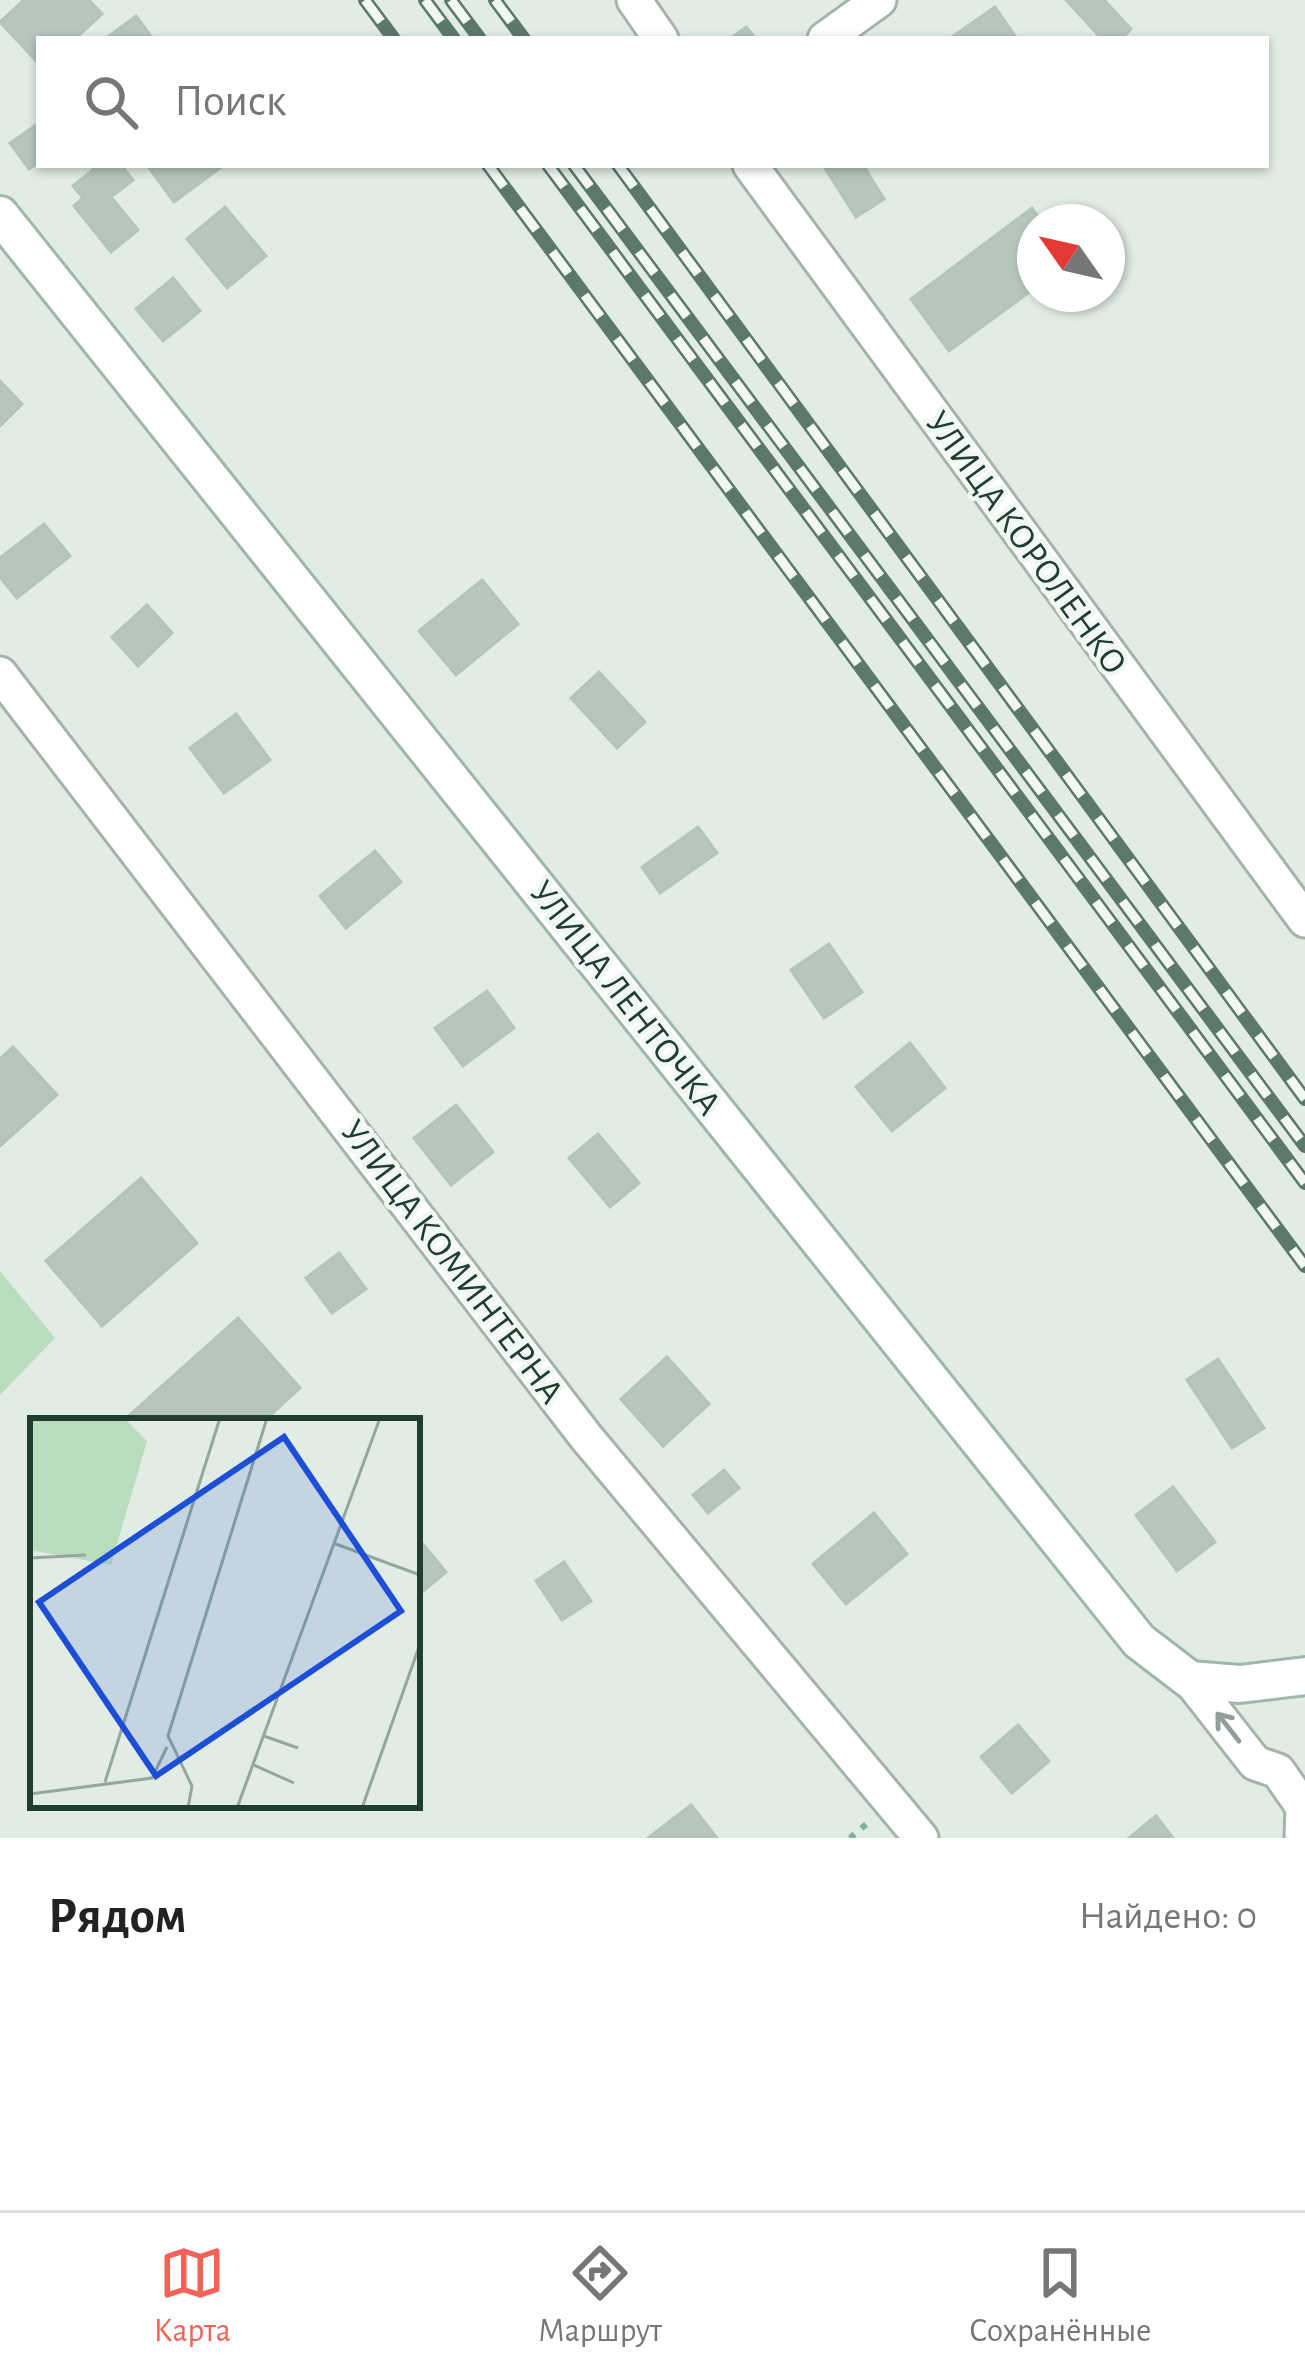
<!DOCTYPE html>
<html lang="ru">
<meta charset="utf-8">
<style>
:root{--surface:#fff;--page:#f2f2f2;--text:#222;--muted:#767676;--line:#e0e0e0;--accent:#f46157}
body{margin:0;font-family:"Alegreya Sans",sans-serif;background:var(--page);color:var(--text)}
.compass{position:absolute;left:1017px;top:204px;width:108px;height:108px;border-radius:50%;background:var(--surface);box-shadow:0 3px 9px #0004;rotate:304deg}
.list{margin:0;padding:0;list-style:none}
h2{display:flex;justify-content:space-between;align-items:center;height:156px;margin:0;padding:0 48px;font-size:51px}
h2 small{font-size:39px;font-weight:400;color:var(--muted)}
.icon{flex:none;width:66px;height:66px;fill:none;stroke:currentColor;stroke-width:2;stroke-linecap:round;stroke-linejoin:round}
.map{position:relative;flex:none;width:1305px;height:1838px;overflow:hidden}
.search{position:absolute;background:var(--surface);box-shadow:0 3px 9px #0004;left:36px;right:36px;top:36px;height:132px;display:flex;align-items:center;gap:30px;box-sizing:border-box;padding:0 42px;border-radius:0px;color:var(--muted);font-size:45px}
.sheet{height:372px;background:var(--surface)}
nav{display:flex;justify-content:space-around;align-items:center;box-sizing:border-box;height:168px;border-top:3px solid var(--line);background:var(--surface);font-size:33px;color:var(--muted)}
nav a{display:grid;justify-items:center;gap:6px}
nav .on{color:var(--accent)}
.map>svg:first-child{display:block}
.green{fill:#b9ddbc}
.building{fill:#b6c6bd;stroke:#b3c5ba;stroke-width:3}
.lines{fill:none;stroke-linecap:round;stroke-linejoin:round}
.street-casing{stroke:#a4b4ab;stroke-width:39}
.secondary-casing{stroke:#9fb7ab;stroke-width:42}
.path{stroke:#81b098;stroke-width:6;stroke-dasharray:6 9;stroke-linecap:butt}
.street{stroke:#fff;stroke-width:33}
.secondary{stroke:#fff;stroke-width:36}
.rail-casing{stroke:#5b786b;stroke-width:14}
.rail{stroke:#f1f8f3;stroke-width:9;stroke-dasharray:27;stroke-linecap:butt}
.oneway{stroke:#909e98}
.labels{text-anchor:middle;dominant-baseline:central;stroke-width:9;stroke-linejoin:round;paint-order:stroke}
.street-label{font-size:36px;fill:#213c30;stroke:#f1f8f3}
.inset-road{fill:none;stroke:#94a69d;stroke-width:3}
.view{fill:#1d4ed8;fill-opacity:0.15;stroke:#1d4ed8;stroke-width:6}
.inset-edge{fill:none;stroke:#213c30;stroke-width:6}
</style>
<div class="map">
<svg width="1305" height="1838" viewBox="0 0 1305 1838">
<rect width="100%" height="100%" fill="#e1ece5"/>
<polygon class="green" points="0,1271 55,1338 0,1395"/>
<g class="building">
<polygon points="24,0 89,0 102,14 75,39 39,39 39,64 0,22"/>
<polygon points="1066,0 1104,0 1131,29 1121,39 1102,39"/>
<polygon points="995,7 1017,39 949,39"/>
<polygon points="136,16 153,39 105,39"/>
<polygon points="746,27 756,39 730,39"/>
<polygon points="39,123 39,162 29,169 10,143"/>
<polygon points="99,165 121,165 133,180 111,197 138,230 111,252 74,206 83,198 73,186"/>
<polygon points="147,165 224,165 174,202"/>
<polygon points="823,165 863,165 884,199 856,217"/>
<polygon points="225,207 266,256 227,288 187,239"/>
<polygon points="1032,208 1042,222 1035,222 1035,288 949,351 911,299"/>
<polygon points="173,278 200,311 163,341 136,309"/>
<polygon points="0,381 22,404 0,426"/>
<polygon points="44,524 70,556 17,598 0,577 0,558"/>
<polygon points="482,580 518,624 456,675 419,631"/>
<polygon points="147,605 172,633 138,666 112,637"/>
<polygon points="599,672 645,722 617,748 571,698"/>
<polygon points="236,714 270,760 224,793 190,748"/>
<polygon points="698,827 717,853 660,893 642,867"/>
<polygon points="375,851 401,882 346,928 320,896"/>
<polygon points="829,944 862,992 824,1018 791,970"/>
<polygon points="487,991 514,1028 463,1066 435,1028"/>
<polygon points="910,1043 945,1088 892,1131 856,1087"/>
<polygon points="13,1047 57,1095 0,1146 0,1059"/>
<polygon points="456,1105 493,1152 451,1185 414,1138"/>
<polygon points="598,1134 639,1183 610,1207 569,1158"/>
<polygon points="141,1178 197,1243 102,1326 46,1261"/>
<polygon points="339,1253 366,1289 332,1313 306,1278"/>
<polygon points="238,1318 300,1388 264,1421 123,1421"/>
<polygon points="667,1357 709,1404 663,1446 621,1399"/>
<polygon points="1218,1359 1264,1428 1232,1448 1187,1380"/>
<polygon points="724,1470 739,1488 708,1513 693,1495"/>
<polygon points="1173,1487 1215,1542 1177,1571 1136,1515"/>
<polygon points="874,1513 907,1554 846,1604 813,1564"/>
<polygon points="417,1537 446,1572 417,1596"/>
<polygon points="564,1562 591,1601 562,1620 536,1581"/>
<polygon points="1018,1725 1049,1761 1012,1793 981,1757"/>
<polygon points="691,1805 717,1838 648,1838"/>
<polygon points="1156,1816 1173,1838 1129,1838"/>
</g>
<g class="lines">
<g class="street-casing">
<g id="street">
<polyline points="634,0 661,39"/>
<polyline points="825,39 879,0"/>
<polyline points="750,165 1305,920"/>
<polyline points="0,674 586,1437 921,1838"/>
<polyline points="1190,1680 1255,1763 1278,1771 1303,1807 1302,1838"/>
</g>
</g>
<g class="secondary-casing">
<polyline id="secondary" points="0,215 1139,1641 1190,1680 1240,1684 1305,1676"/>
</g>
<polyline class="path" points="850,1838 870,1821"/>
<use href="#street" class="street"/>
<use href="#secondary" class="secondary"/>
<g class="rail-casing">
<g id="rail">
<polyline points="365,0 394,39"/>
<polyline points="425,0 454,39"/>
<polyline points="451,0 480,39"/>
<polyline points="495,0 524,39"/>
<polyline points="488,165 1305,1266"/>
<polyline points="548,165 1305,1183"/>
<polyline points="574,165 1305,1146"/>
<polyline points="618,165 1305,1099"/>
</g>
</g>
<use href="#rail" class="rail"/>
</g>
<defs><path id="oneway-shaft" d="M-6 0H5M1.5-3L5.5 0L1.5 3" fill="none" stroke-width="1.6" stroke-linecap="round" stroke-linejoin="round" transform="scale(3)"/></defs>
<use class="oneway" href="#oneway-shaft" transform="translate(1228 1727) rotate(-128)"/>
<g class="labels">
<g class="street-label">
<text transform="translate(1026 543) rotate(54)">УЛИЦА КОРОЛЕНКО</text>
<text transform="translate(625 998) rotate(52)">УЛИЦА ЛЕНТОЧКА</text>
<text transform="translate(452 1262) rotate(53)">УЛИЦА КОМИНТЕРНА</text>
</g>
</g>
<g transform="translate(30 1418)">
<rect width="390" height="390" fill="#e1ece5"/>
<path d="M0,0H94L117,23L81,147L0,132Z" fill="#b9ddbc"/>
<path class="inset-road" d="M303,125L390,157M0,140L56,137M234,318L268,330M224,347L264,365M75,364L190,0M0,376L122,360L137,329M158,390L162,368L138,318L237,0M207,390L350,0M332,390L390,226"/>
<path class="view" d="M254,19L371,193L126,358L9,184Z"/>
<rect width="390" height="390" class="inset-edge"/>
</g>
</svg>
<svg class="compass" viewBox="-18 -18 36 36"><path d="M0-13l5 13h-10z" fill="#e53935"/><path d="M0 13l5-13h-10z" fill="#767676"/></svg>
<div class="search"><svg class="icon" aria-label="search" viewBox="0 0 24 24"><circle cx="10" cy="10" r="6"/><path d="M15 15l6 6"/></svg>Поиск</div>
</div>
<section class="sheet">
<h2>Рядом<small>Найдено: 0</small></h2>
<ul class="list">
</ul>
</section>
<nav>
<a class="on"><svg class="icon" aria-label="map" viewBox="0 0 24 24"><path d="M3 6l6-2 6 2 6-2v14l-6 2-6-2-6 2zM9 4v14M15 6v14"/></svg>Карта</a>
<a><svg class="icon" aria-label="directions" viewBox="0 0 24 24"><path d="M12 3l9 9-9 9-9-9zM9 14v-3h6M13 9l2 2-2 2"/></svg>Маршрут</a>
<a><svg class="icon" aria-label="saved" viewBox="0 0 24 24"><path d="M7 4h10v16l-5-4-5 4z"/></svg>Сохранённые</a>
</nav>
